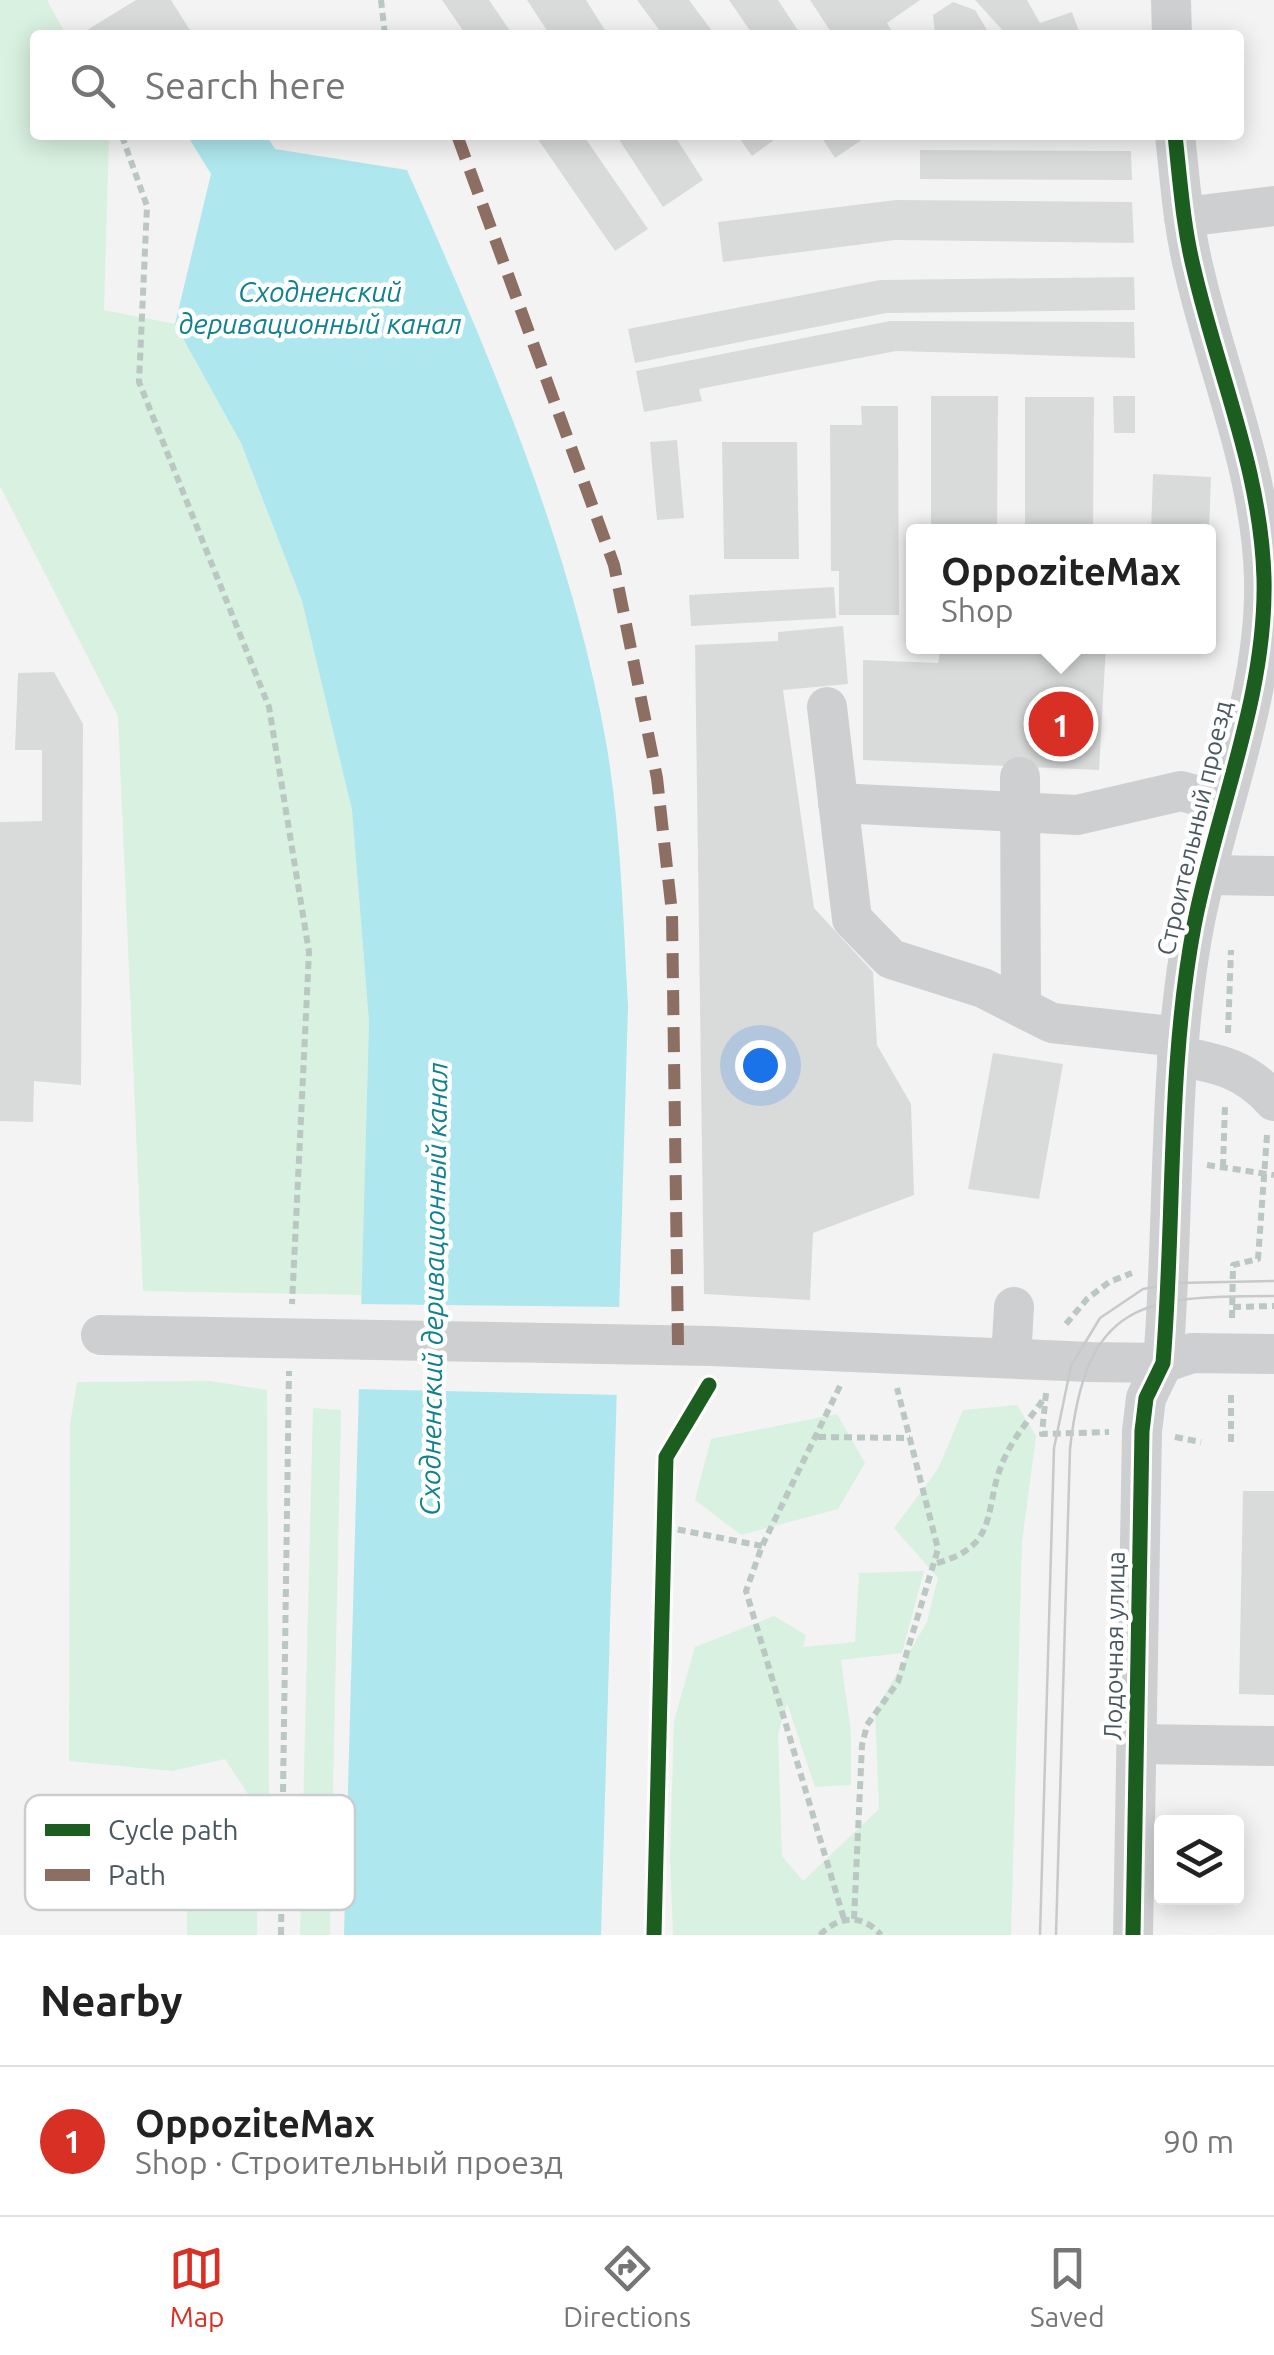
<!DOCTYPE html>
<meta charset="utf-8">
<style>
:root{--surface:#fff;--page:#f2f2f2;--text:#222;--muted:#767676;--line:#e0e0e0;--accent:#d93025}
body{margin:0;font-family:Ubuntu,sans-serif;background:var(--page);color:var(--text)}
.controls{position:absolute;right:30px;bottom:30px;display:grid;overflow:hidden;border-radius:10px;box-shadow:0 5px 25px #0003}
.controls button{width:90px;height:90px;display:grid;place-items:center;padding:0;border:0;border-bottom:2px solid var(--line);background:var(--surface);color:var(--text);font:50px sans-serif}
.you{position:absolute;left:760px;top:1065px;width:35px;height:35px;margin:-25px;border:8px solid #fff;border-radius:50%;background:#1a73e8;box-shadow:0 0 0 15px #1a73e833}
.badge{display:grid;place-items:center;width:65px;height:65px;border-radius:50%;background:var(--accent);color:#fff;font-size:32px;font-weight:700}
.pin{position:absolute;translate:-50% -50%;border:5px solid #fff;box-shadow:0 2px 10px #0006}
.popup{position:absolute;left:906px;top:524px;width:310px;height:130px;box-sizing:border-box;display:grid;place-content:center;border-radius:10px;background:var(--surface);filter:drop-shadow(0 2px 8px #0005);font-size:32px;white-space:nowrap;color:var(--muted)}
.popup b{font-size:38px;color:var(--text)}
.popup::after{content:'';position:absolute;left:50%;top:100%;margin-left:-20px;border:20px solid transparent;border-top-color:var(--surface)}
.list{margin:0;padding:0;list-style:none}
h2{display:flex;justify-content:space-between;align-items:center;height:130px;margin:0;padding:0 40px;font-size:42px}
h2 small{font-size:32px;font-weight:400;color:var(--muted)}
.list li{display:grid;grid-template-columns:65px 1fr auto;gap:30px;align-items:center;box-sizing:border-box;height:150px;padding:0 40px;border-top:2px solid var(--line)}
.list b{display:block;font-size:38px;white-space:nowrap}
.list p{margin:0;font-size:32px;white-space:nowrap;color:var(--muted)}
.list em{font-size:32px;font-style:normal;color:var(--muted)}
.icon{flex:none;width:55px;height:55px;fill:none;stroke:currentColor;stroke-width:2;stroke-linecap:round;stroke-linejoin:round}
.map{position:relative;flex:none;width:1274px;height:1935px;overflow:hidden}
.search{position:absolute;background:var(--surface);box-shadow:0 5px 25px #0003;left:30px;right:30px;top:30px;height:110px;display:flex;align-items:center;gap:25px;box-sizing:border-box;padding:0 35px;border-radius:10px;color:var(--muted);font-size:38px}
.sheet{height:280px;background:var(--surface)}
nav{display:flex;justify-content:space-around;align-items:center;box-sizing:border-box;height:140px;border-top:2px solid var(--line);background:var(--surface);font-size:28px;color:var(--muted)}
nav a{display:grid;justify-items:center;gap:5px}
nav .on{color:var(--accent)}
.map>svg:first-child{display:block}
.green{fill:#d9f1e0}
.water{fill:#aee7ee}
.pier{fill:#f3f3f3}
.building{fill:#d9dbdb}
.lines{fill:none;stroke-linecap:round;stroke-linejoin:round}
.path{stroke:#bbc7c2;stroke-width:6;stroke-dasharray:8 5;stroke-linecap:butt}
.minor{stroke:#cdcfd1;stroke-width:40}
.tram{stroke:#c8c9cb;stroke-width:2.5}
.quiet{stroke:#8d6e63;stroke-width:12;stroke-dasharray:25 12;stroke-linecap:butt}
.cycleway-casing{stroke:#fff;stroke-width:21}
.cycleway{stroke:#1b5e20;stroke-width:15}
.labels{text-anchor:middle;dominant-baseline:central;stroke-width:9;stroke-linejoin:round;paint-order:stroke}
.street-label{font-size:25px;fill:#4a5860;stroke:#fff}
.water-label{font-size:28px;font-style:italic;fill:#0f818f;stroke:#fff}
.key{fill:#fff;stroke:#c9cdcf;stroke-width:2.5}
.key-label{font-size:28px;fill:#4a5860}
</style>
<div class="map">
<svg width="1274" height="1935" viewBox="0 0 1274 1935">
<rect width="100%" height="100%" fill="#f3f3f3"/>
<g class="green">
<polygon points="0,0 47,0 66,35 35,35 35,135 109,135 104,310 175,324 241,443 302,601 352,809 369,1022 362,1295 143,1291 118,716 0,486"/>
<polygon points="210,1381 267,1390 269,1797 248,1794 225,1759 172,1771 69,1761 70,1424 77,1382"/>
<polygon points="1017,1405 1036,1436 1022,1542 1011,1935 673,1935 670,1859 674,1721 695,1647 774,1616 806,1635 803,1647 855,1642 859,1573 924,1571 902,1653 841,1660 851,1732 851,1785 815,1787 787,1703 778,1734 782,1856 803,1881 879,1809 875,1711 927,1622 938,1578 894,1528 938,1469 963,1410"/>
<polygon points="313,1408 341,1410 330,1935 300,1935"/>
<polygon points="837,1414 865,1463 838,1509 741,1535 695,1500 711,1439"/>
<polygon points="187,1829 226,1837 258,1855 257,1935 187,1935"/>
</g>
<path class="water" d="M187,135H266L275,149L407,170C488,352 571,543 606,742C621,828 623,918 628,1006L601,1935H344L369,1022L352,810L302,601L241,443L175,324L211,174Z"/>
<polygon class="pier" points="356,1304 624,1307 622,1395 354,1389"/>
<g class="building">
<polygon points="136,0 171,0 193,35 79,35"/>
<polygon points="442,0 489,0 513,35 466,35"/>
<polygon points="527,0 586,0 608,35 550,35"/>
<polygon points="637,0 689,0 715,35 663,35"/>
<polygon points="729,0 778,0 801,35 753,35"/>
<polygon points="810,0 920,0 887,23 894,35 833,35"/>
<polygon points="975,0 1027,0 1040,23 1072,12 1080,35 1007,35"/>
<polygon points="953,2 975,10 990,35 935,35 933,15"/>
<polygon points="535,135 583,135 648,229 615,251"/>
<polygon points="616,135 674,135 703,180 663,207"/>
<polygon points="737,135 781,135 752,156"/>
<polygon points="820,135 869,135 835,158"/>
<polygon points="920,150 1131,151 1132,180 920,179"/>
<polygon points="896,200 1132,202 1134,243 895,240 723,262 718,222"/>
<polygon points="1134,277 1135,310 886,313 635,363 628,329 880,280"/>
<polygon points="890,321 1134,322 1135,358 896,351 699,389 702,401 644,412 636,371"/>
<polygon points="931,396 998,396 997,532 931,532"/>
<polygon points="1113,396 1135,396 1135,433 1114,433"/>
<polygon points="1025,397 1094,397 1093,532 1025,532"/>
<polygon points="861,406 898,406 899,615 839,615 839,571 831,571 830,425 862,425"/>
<polygon points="677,440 684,518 657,520 650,442"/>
<polygon points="722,442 797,442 799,559 724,559"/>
<polygon points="1153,474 1211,477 1209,532 1151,532"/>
<polygon points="834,587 836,618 691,626 689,595"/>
<polygon points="843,626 848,684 783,690 814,908 873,972 877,1045 911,1104 914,1195 813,1233 810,1300 704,1294 695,645 778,641 778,632"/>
<polygon points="941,646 1106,646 1099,770 863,760 863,660 938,663"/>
<polygon points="54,672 83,724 81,1085 34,1081 33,1122 0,1121 0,822 42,821 42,750 15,750 18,673"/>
<polygon points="993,1053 1063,1064 1039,1199 968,1189"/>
<polygon points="1243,1491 1274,1491 1274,1695 1239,1694"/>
</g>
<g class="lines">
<g class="path">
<polyline points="381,0 385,35"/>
<polyline points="122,136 147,206 139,382 269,707 309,952 292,1304"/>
<polyline points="1228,1033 1231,950"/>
<polyline points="1207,1165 1274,1175"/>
<polyline points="1223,1167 1225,1105"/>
<polyline points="1233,1307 1274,1306"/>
<polyline points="1232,1318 1233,1265 1258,1259 1267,1135"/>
<polyline points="1066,1324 1087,1299 1109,1282 1132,1273"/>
<polyline points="840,1386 762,1546 746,1591 844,1919"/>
<polyline points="1046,1393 1042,1434 1109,1432"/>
<polyline points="818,1437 910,1438"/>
<polyline points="1175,1437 1201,1442"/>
<polyline points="1231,1442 1231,1390"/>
<polyline points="665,1527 762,1546"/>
<path d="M937,1563C1004,1545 981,1504 1006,1455C1016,1434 1032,1416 1045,1397"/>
<polyline points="854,1919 862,1745 867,1725 898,1682 938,1549 897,1388"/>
<polyline points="281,1935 289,1371"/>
<path d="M820,1935C839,1915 863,1914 881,1935"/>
</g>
<g class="minor">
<polyline points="1171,0 1172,35"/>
<polyline points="1184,217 1274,206"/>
<polyline points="827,707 852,919 891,959 983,988 1052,1023 1179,1037"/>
<polyline points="1020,777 1021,1007"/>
<polyline points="838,803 1077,815 1181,791 1224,803"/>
<polyline points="1207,875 1274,876"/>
<path d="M1177,1056C1218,1063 1246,1069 1274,1101"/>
<polyline points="101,1335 711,1346 1090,1362 1163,1363 1192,1353 1274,1354"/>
<polyline points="1011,1358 1014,1307"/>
<polyline points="1138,1744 1274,1746"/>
<path d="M1133,1935L1142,1431L1146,1398L1163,1363C1175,1217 1167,1069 1194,926C1216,811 1267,696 1264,578C1261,470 1218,374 1194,270C1183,226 1180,180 1175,135"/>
</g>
<g class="tram">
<polyline points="1040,1935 1054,1448 1071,1366 1100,1318 1143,1289 1178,1283 1274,1281"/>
<path d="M1056,1935L1070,1449C1086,1301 1141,1296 1274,1296"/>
</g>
<polyline class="quiet" points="457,135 614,565 657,778 672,913 678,1345"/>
<g class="cycleway-casing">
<g id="cycleway">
<polyline points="654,1935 666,1457 709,1385"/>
<path d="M1133,1935L1142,1431L1146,1398L1163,1363C1175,1217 1167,1069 1194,926C1216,811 1267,696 1264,578C1261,470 1218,374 1194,270C1183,226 1180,180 1175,135"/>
</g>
</g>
<use href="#cycleway" class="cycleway"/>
</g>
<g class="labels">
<g class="street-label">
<text transform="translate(1194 828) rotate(-77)">Строительный проезд</text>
<text transform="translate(1114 1646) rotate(-89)">Лодочная улица</text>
</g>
<g class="water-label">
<text x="320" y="291">Сходненский<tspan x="320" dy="32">деривационный канал</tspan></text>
<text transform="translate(433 1289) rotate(-89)">Сходненский деривационный канал</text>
</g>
</g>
<rect x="25" y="1795" width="330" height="115" rx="15" class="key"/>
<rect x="45" y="1824" width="45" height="12" fill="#1b5e20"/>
<rect x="45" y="1869" width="45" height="12" fill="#8d6e63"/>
<g class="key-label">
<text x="108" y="1840">Cycle path</text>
<text x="108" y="1885">Path</text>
</g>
</svg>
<div class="controls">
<button><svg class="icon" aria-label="layers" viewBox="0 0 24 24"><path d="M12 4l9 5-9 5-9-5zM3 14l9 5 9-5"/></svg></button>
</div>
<div class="you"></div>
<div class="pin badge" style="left:1061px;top:724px">1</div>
<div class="popup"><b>OppoziteMax</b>Shop</div>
<div class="search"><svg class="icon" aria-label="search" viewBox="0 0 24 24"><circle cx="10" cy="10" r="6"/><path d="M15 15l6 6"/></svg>Search here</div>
</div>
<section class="sheet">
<h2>Nearby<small></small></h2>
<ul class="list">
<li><span class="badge">1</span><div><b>OppoziteMax</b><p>Shop · Строительный проезд</p></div><em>90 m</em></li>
</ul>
</section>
<nav>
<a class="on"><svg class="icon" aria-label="map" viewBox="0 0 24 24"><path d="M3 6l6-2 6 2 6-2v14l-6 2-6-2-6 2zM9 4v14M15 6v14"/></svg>Map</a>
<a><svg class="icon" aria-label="directions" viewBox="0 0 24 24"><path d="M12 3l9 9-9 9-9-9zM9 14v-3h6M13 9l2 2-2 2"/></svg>Directions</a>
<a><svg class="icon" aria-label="saved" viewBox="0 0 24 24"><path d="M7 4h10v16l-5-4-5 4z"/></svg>Saved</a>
</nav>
